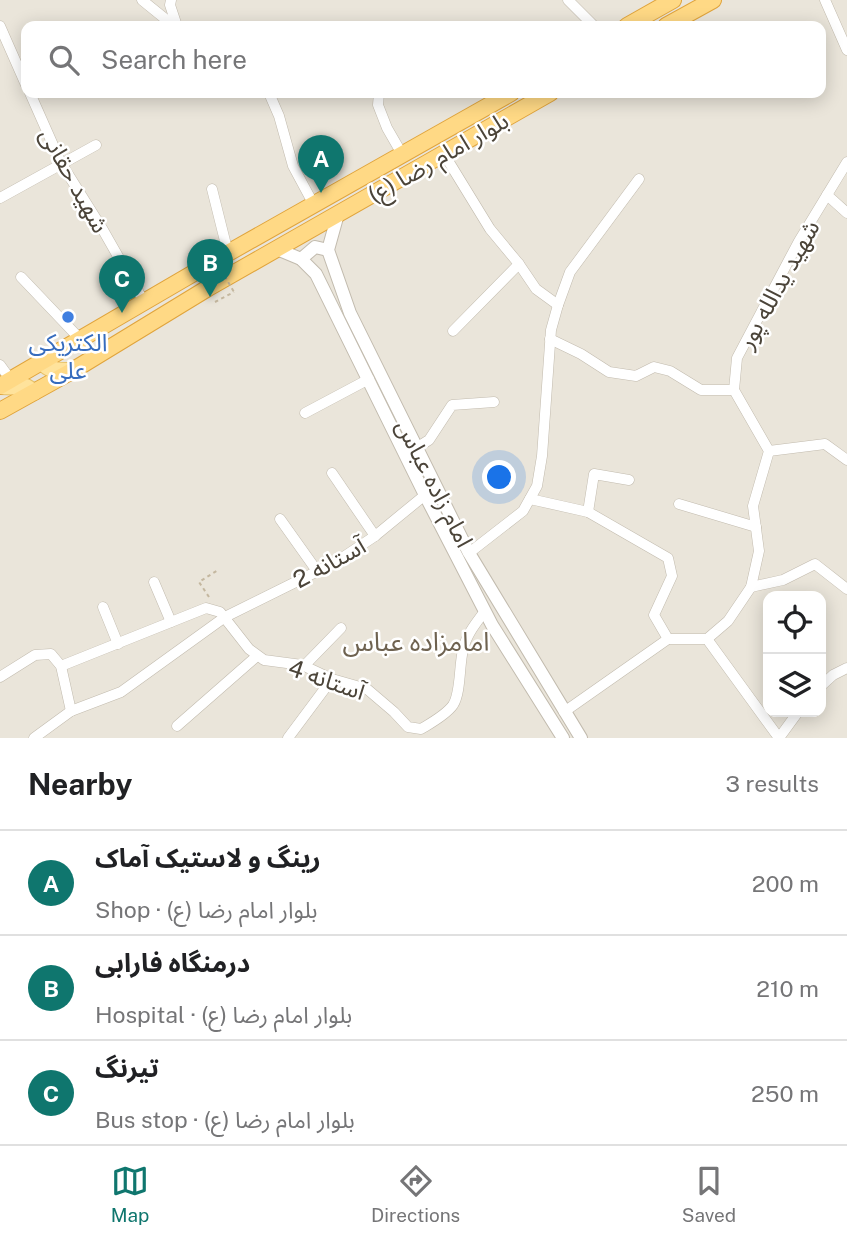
<!DOCTYPE html>
<meta charset="utf-8">
<style>
:root{--surface:#fff;--page:#f2f2f2;--text:#202124;--muted:#757577;--line:#e0e0e0;--accent:#0f766e}
body{margin:0;font-family:"Public Sans","Noto Sans Arabic",sans-serif;background:var(--page);color:var(--text)}
.controls{position:absolute;right:21px;bottom:21px;display:grid;overflow:hidden;border-radius:14px;box-shadow:0 4px 18px #0003}
.controls button{width:63px;height:63px;display:grid;place-items:center;padding:0;border:0;border-bottom:2px solid var(--line);background:var(--surface);color:var(--text);font:35px sans-serif}
.you{position:absolute;left:500px;top:478px;width:24px;height:24px;margin:-18px;border:5px solid #fff;border-radius:50%;background:#1a73e8;box-shadow:0 0 0 10px #1a73e833}
.badge{display:grid;place-items:center;width:46px;height:46px;border-radius:50%;background:var(--accent);color:#fff;font-size:23px;font-weight:700}
.pin{position:absolute;translate:-50% -58px;filter:drop-shadow(0 2px 4px #0008)}
.pin::after{content:'';position:absolute;top:37px;width:24px;height:21px;background:inherit;clip-path:polygon(0 0,100% 0,50% 100%)}
.list{margin:0;padding:0;list-style:none}
h2{display:flex;justify-content:space-between;align-items:center;height:91px;margin:0;padding:0 28px;font-size:30px}
h2 small{font-size:23px;font-weight:400;color:var(--muted)}
.list li{display:grid;grid-template-columns:46px 1fr auto;gap:21px;align-items:center;box-sizing:border-box;height:105px;padding:0 28px;border-top:2px solid var(--line)}
.list b{display:block;font-size:26px;white-space:nowrap}
.list p{margin:0;font-size:23px;white-space:nowrap;color:var(--muted)}
.list em{font-size:23px;font-style:normal;color:var(--muted)}
.icon{flex:none;width:38px;height:38px;fill:none;stroke:currentColor;stroke-width:2;stroke-linecap:round;stroke-linejoin:round}
.map{position:relative;flex:none;width:847px;height:738px;overflow:hidden}
.search{position:absolute;background:var(--surface);box-shadow:0 4px 18px #0003;left:21px;right:21px;top:21px;height:77px;display:flex;align-items:center;gap:18px;box-sizing:border-box;padding:0 24px;border-radius:14px;color:var(--muted);font-size:26px}
.sheet{height:406px;background:var(--surface)}
nav{display:flex;justify-content:space-around;align-items:center;box-sizing:border-box;height:98px;border-top:2px solid var(--line);background:var(--surface);font-size:19px;color:var(--muted)}
nav a{display:grid;justify-items:center;gap:4px}
nav .on{color:var(--accent)}
.map>svg:first-child{display:block}
.residential{fill:#eae5da;fill-rule:evenodd}
.lines{fill:none;stroke-linecap:round;stroke-linejoin:round}
.minor-casing{stroke:#c2bbae;stroke-width:11}
.tertiary-casing{stroke:#c2bbae;stroke-width:14}
.primary-casing{stroke:#e6c16a;stroke-width:18}
.trunk-casing{stroke:#e0a43c;stroke-width:18}
.path{stroke:#c4b79f;stroke-width:2;stroke-dasharray:3.5 3.5;stroke-linecap:butt}
.minor{stroke:#fff;stroke-width:10}
.tertiary{stroke:#fff;stroke-width:12}
.primary{stroke:#ffe39c;stroke-width:16}
.trunk{stroke:#ffd985;stroke-width:16}
.path-bridge{stroke:#c4b79f;stroke-width:2;stroke-dasharray:3.5 3.5;stroke-linecap:butt}
.shop-dot{fill:#3f7fe0;stroke:#fff;stroke-width:2.5}
.labels{text-anchor:middle;dominant-baseline:central;stroke-width:5;stroke-linejoin:round;paint-order:stroke}
.street-label{font-size:24px;fill:#4b4439;stroke:#fff}
.shop-label{font-size:24px;fill:#366cbe;stroke:#fff}
.neighbourhood-label{font-size:26px;fill:#6e6250;stroke:#fff}
</style>
<div class="map">
<svg width="847" height="738" viewBox="0 0 847 738">
<rect width="100%" height="100%" fill="#f6f3ec"/>
<path class="residential" d="M0,0H847V738H0ZM26,26H821V93H26ZM768,596H821V712H768Z"/>
<g class="lines">
<g class="minor-casing">
<g id="minor">
<polyline points="142,0 174,26"/>
<polyline points="171,0 170,5 177,26"/>
<polyline points="568,0 594,26"/>
<polyline points="825,0 847,50"/>
<polyline points="0,26 26,85"/>
<polyline points="30,93 61,163 103,230 144,302"/>
<polyline points="269,93 279,116 293,166 314,205"/>
<polyline points="379,93 378,105 387,128 402,154"/>
<polyline points="444,154 490,229 519,264 536,289 558,305 551,330 542,456 537,486 523,511 469,553"/>
<polyline points="212,189 228,253"/>
<polyline points="827,195 847,213"/>
<polyline points="0,198 96,145"/>
<polyline points="21,277 80,339"/>
<polyline points="558,305 570,272 639,179"/>
<polyline points="453,331 519,264"/>
<polyline points="550,339 581,354 609,372 636,376 654,367 670,371 701,390 734,390"/>
<polyline points="0,365 10,379"/>
<polyline points="305,413 369,379"/>
<polyline points="416,448 429,440 452,405 494,402"/>
<polyline points="769,451 825,444 847,460"/>
<polyline points="332,473 375,536"/>
<polyline points="530,499 588,512 668,558 672,576 654,615 668,639"/>
<polyline points="679,504 756,527"/>
<polyline points="588,512 594,474 629,480"/>
<polyline points="280,519 317,571"/>
<polyline points="154,582 171,622"/>
<polyline points="751,587 783,580 815,564 847,589"/>
<polyline points="103,607 118,644"/>
<polyline points="707,639 779,738 798,712"/>
<path d="M61,666L206,608L220,612L249,649L264,660L302,665L332,679L367,689L394,712L408,727L421,729C431,723 446,715 453,705C461,693 459,665 463,650C466,635 476,623 485,611"/>
<polyline points="304,666 341,628"/>
<polyline points="0,677 35,655 51,654 61,666 71,711"/>
<polyline points="821,686 833,675 847,668"/>
<polyline points="564,712 668,639 707,639 728,621 751,587 759,551 753,506 769,451 734,390 737,358 799,241 847,162"/>
<polyline points="177,726 257,656"/>
<polyline points="34,738 71,711 121,692 225,617 336,562 375,536 425,495"/>
<polyline points="288,738 332,679"/>
</g>
</g>
<g class="tertiary-casing">
<g id="tertiary">
<polyline points="338,214 328,250 350,313 469,553 581,738"/>
<polyline points="277,249 301,259 316,274 425,495 492,625 563,738"/>
<polyline points="301,259 315,247 328,250"/>
</g>
</g>
<g class="primary-casing">
<g id="primary">
<path d="M42,361C49,372 61,371 72,371"/>
<polyline points="0,386 26,387 34,392"/>
</g>
</g>
<g class="trunk-casing">
<g id="trunk">
<polyline points="627,26 673,0"/>
<polyline points="666,26 713,0"/>
<polyline points="0,386 228,253 511,93"/>
<polyline points="0,411 72,371 208,288 550,93"/>
</g>
</g>
<g class="path">
<polyline points="191,259 190,256 207,246"/>
<polyline points="215,302 234,292"/>
<polyline points="209,597 199,582 218,570"/>
</g>
<use href="#minor" class="minor"/>
<use href="#tertiary" class="tertiary"/>
<use href="#primary" class="primary"/>
<use href="#trunk" class="trunk"/>
<polyline class="path-bridge" points="207,246 234,292"/>
</g>
<circle class="shop-dot" cx="68" cy="317" r="7"/>
<g class="labels">
<g class="street-label">
<text transform="translate(438 157) rotate(-30)">بلوار امام رضا (ع)</text>
<text transform="translate(75 180) rotate(61)">شهید حقانی</text>
<text transform="translate(778 284) rotate(-61)">شهید یدالله پور</text>
<text transform="translate(435 483) rotate(63)">امام زاده عباس</text>
<text transform="translate(329 562) rotate(-29)">آستانه 2</text>
<text transform="translate(327 679) rotate(19)">آستانه 4</text>
</g>
<g class="shop-label">
<text x="68" y="342">الکتریکی<tspan x="68" dy="28">علی</tspan></text>
</g>
<g class="neighbourhood-label">
<text x="416" y="641">امامزاده عباس</text>
</g>
</g>
</svg>
<div class="controls">
<button><svg class="icon" aria-label="locate" viewBox="0 0 24 24"><circle cx="12" cy="12" r="6"/><path d="M12 2v4M12 18v4M2 12h4M18 12h4"/></svg></button>
<button><svg class="icon" aria-label="layers" viewBox="0 0 24 24"><path d="M12 4l9 5-9 5-9-5zM3 14l9 5 9-5"/></svg></button>
</div>
<div class="you"></div>
<div class="pin badge" style="left:321px;top:193px">A</div>
<div class="pin badge" style="left:210px;top:297px">B</div>
<div class="pin badge" style="left:122px;top:313px">C</div>
<div class="search"><svg class="icon" aria-label="search" viewBox="0 0 24 24"><circle cx="10" cy="10" r="6"/><path d="M15 15l6 6"/></svg>Search here</div>
</div>
<section class="sheet">
<h2>Nearby<small>3 results</small></h2>
<ul class="list">
<li><span class="badge">A</span><div><b>رینگ و لاستیک آماک</b><p>Shop · بلوار امام رضا (ع)</p></div><em>200 m</em></li>
<li><span class="badge">B</span><div><b>درمنگاه فارابی</b><p>Hospital · بلوار امام رضا (ع)</p></div><em>210 m</em></li>
<li><span class="badge">C</span><div><b>تیرنگ</b><p>Bus stop · بلوار امام رضا (ع)</p></div><em>250 m</em></li>
</ul>
</section>
<nav>
<a class="on"><svg class="icon" aria-label="map" viewBox="0 0 24 24"><path d="M3 6l6-2 6 2 6-2v14l-6 2-6-2-6 2zM9 4v14M15 6v14"/></svg>Map</a>
<a><svg class="icon" aria-label="directions" viewBox="0 0 24 24"><path d="M12 3l9 9-9 9-9-9zM9 14v-3h6M13 9l2 2-2 2"/></svg>Directions</a>
<a><svg class="icon" aria-label="saved" viewBox="0 0 24 24"><path d="M7 4h10v16l-5-4-5 4z"/></svg>Saved</a>
</nav>
